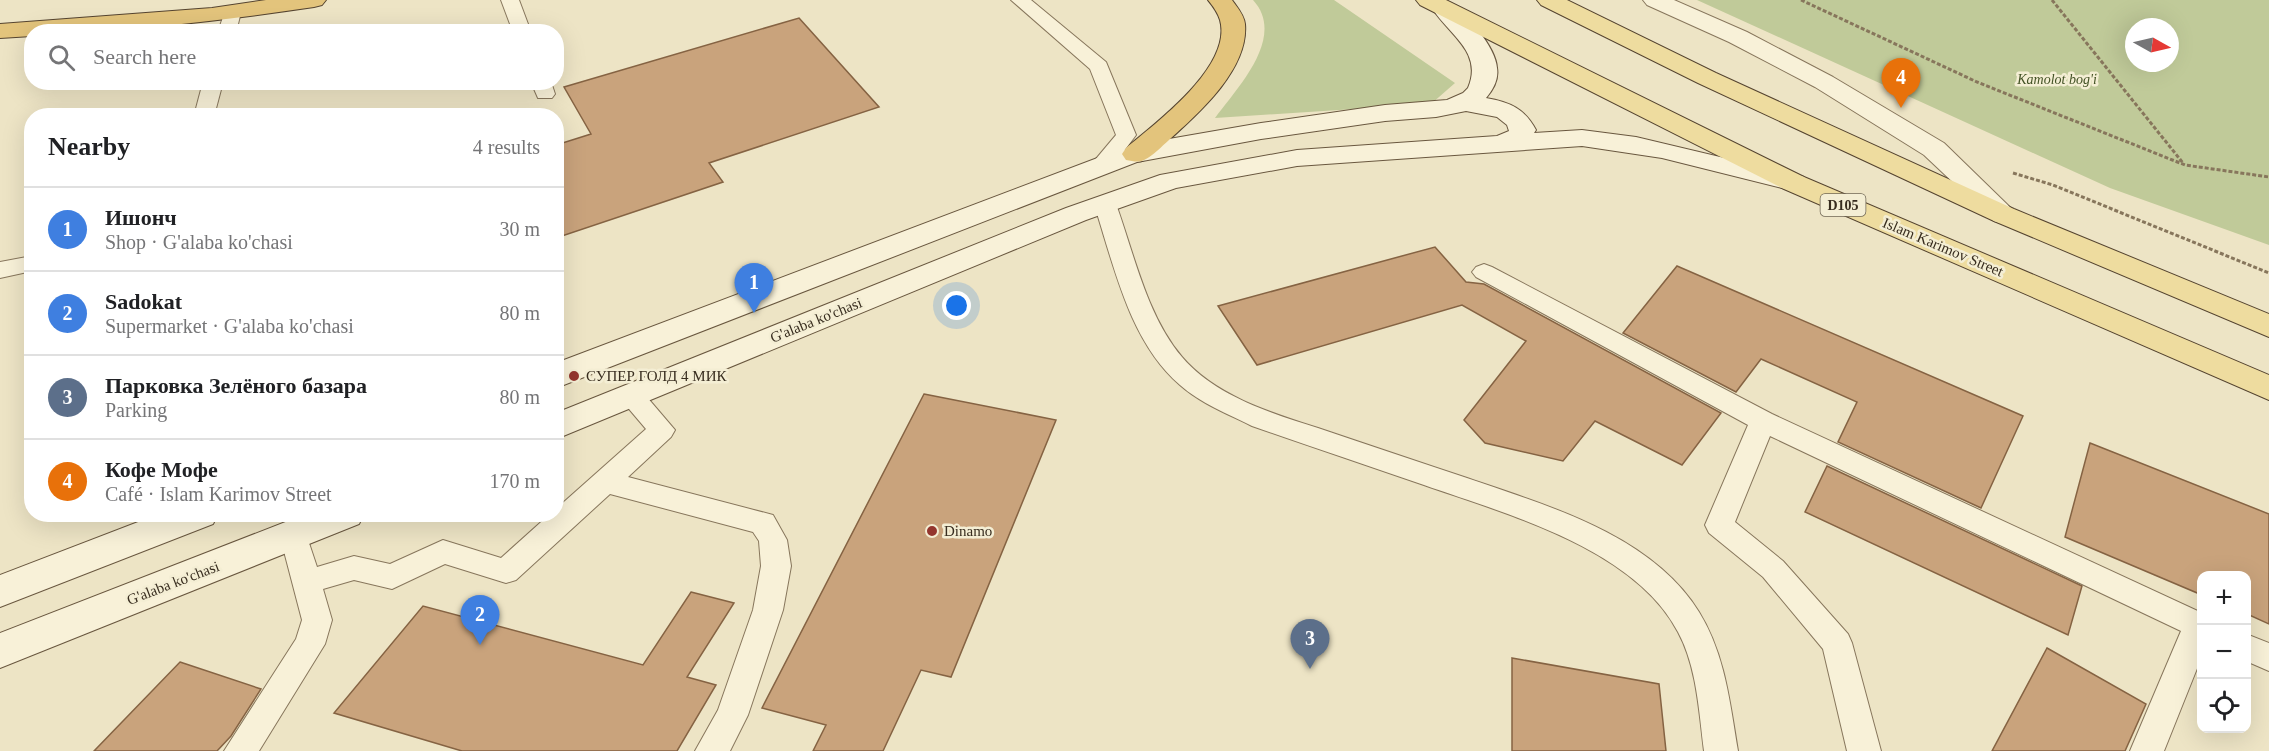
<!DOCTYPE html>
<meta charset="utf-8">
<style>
:root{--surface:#fff;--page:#f6f6f6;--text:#202124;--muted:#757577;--line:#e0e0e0;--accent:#111827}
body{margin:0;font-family:"Times New Roman",serif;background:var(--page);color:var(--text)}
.controls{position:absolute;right:18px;bottom:18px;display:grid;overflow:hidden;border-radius:12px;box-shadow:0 6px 24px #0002}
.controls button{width:54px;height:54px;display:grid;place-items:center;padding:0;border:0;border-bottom:2px solid var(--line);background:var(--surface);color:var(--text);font:30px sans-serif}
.compass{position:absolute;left:2125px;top:18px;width:54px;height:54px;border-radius:50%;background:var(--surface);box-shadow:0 6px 24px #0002;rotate:98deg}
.you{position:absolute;left:957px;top:306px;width:21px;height:21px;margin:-15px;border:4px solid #fff;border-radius:50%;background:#1a73e8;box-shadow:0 0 0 9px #1a73e833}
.badge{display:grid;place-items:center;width:39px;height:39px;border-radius:50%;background:var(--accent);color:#fff;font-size:20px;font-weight:700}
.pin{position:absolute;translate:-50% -50px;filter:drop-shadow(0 2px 3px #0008)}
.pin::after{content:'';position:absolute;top:32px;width:21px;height:18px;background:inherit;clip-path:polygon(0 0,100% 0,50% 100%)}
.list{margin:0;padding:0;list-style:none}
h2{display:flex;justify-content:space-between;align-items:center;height:78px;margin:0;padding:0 24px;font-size:26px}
h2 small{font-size:20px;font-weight:400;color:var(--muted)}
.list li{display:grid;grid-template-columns:39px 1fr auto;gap:18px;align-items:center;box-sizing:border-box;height:84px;padding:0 24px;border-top:2px solid var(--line)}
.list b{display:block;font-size:22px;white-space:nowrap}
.list p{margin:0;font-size:20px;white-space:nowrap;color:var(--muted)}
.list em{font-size:20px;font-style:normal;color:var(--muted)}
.icon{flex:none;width:33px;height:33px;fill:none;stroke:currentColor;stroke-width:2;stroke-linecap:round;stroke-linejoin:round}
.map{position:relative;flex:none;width:2269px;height:751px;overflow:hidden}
.search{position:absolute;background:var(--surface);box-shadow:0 6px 24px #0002;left:24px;top:24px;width:540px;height:66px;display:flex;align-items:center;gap:15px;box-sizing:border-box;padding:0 21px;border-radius:24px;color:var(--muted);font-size:22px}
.panel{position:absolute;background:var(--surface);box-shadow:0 6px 24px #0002;left:24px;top:108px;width:540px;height:414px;border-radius:24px}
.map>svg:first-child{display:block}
.green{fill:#c0ca99;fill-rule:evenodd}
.building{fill:#c9a37c;stroke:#856343;stroke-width:1.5}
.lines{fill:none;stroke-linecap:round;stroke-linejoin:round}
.service-casing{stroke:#87765c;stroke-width:2}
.minor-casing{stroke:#87765c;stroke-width:2}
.secondary-casing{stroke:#69573f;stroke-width:2}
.primary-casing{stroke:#554430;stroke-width:2}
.trunk-casing{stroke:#554430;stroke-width:2}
.path{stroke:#87765c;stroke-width:3;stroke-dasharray:4 2;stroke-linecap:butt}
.service{fill:#f8f1d8;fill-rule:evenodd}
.minor{fill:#f8f1d8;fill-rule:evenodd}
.secondary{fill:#f8f1d8;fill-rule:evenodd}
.primary{fill:#eedc9f;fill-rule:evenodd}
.trunk{fill:#e3c47c;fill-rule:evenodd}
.poi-dot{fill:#94362e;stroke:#f4eed4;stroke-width:2}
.labels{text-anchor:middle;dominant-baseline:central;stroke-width:5;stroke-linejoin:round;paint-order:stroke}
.far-park-label{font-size:14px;font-style:italic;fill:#445326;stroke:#f4eed4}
.shield{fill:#f4eed4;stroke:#706755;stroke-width:1.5}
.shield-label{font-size:14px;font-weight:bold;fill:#382d1f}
.street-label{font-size:15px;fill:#382d1f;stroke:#f4eed4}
.poi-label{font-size:15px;fill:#382d1f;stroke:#f4eed4;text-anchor:start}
</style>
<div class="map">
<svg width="2269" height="751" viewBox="0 0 2269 751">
<rect width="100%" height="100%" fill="#ede4c5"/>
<g class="green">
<path d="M1253,0H1334L1455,83L1431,104L1215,118C1237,88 1287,37 1253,0Z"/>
<path d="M1697,0H2269V245L2110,188ZM2134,27H2170V63H2134Z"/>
</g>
<g class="building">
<polygon points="799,18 879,107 709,163 723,182 556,238 556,145 591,134 564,87"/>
<polygon points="1435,247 1466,282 1484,284 1721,413 1682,465 1595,421 1563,461 1485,443 1464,420 1526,341 1462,305 1257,365 1218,306"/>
<polygon points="1677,266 2023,416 1981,508 1838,442 1857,402 1761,359 1736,392 1623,333"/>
<polygon points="924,394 1056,420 951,677 921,670 883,751 813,751 826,725 762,708"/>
<polygon points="2090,443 2269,514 2269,624 2247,614 2247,576 2202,576 2202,595 2065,537"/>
<polygon points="1827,466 2082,586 2068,635 1805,512"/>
<polygon points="691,592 734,603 687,677 716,685 677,751 462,751 334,713 423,606 643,665"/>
<polygon points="2047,648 2146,704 2125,751 1992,751"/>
<polygon points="1512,658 1659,684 1666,751 1512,751"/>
<polygon points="180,662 261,689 231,736 217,751 94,751"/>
</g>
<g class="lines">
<g class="service-casing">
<g id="service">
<polygon points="501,0 519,0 531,32 513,32"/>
<polygon points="1011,0 1031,0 1106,62 1136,135 1109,171 1101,172 1093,171 1090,166 1116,135 1090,69"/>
<polygon points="232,7 238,8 241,12 236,32 218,32 226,8"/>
<polygon points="203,82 223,82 214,116 194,116"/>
<polygon points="531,82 551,82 555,94 552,98 538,98"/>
<path d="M1105,197L1113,199L1116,204C1134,254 1147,316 1182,357C1215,396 1271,413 1318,428C1366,444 1415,461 1464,477C1545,505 1651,534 1699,612C1725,654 1730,703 1738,751H1704C1699,712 1697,667 1678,632C1634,548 1506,514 1424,485C1366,465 1309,446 1252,426C1228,414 1200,403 1180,385C1129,341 1114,265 1094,204L1097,199Z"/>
<polygon points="32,256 32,271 0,278 0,262"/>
<polygon points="1484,264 1492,267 1772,414 2202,613 2202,656 2164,751 2130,751 2181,631 1770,436 1735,522 1783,561 1848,634 1852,643 1881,751 1847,751 1823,649 1763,577 1709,533 1705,525 1748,425 1476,277 1472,272 1476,267"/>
<polygon points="631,387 640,389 675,430 671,437 628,477 773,515 787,540 791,566 783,610 748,715 730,751 695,751 718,710 753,610 761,566 759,541 753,532 610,494 516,580 506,583 445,564 392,589 354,580 323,589 332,620 325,644 259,751 224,751 296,639 302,620 280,536 284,528 294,525 304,528 317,567 354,556 390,564 443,540 501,558 550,514 556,514 556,509 646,429 618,396 622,389"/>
<polygon points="2246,634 2269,643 2269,671 2246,661"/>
</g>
</g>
<g class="minor-casing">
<polygon id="minor" points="1643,0 1674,0 1747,32 1833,77 1944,143 2018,215 2014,221 2004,224 1994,221 1924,155 1815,87 1729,42 1647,5"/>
</g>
<g class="secondary-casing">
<g id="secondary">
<path d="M1446,4C1465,9 1496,48 1497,68C1499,79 1493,90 1486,98C1510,102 1525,109 1536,130L1534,133L1582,130L1636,137L1804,177L1808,183L1804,189L1794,191L1662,158L1582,146L1297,166L1176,188L1086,220L556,439V413L1066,208L1160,175L1297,150L1497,136L1509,131L1507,125L1497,117L1466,111L1436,117L1385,121L1261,139L1137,162L556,388V363L1108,154L1169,139L1261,123L1385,105L1447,100L1463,93L1468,88C1483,53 1451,36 1434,11L1438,6Z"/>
<polygon points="159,514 218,514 213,524 0,607 0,575"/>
<polygon points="306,514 364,514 359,524 0,668 0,633"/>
</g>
</g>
<g class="primary-casing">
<g id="primary">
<polygon points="1416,0 1446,0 1804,177 2269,375 2269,400 1784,189 1420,5"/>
<polygon points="1537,0 1567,0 1716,73 2014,209 2269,314 2269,337 1994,221 1698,83 1541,5"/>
</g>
</g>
<g class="trunk-casing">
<g id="trunk">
<path d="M266,0H326L322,5L314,7C220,21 127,32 32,32V36L0,38V24L212,8Z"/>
<path d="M1208,0H1232C1237,7 1244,15 1245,24C1249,69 1199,113 1169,140C1162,146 1153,156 1144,160C1138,163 1133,161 1126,160L1122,154L1126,148C1156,123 1233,66 1220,20C1218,13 1213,6 1208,0Z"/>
</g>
</g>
<g class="path">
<polyline points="1801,0 1977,82 2185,165 2269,177"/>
<polyline points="2052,0 2183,163"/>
<polyline points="2013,173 2053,185 2269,273"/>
</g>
<use href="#service" class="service"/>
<use href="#minor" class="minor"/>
<use href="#secondary" class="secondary"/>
<use href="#primary" class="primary"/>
<use href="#trunk" class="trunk"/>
</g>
<g class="poi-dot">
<circle cx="574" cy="376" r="6"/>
<circle cx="932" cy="531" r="6"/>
</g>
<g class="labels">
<g class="far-park-label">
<text x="2057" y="79">Kamolot bog'i</text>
</g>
<rect class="shield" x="1820.5" y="194" width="45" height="22" rx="4.5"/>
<g class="shield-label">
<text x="1843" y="205">D105</text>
</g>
<g class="street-label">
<text transform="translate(1943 247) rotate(23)">Islam Karimov Street</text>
<text transform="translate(816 320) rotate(-22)">G'alaba ko'chasi</text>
<text transform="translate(173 583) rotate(-21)">G'alaba ko'chasi</text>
</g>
<g class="poi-label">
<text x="586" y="376">СУПЕР ГОЛД 4 МИК</text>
<text x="944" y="531">Dinamo</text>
</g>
</g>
</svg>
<div class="controls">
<button>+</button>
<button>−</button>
<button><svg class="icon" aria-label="locate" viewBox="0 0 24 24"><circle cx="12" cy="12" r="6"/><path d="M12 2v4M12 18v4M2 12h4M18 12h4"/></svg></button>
</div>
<svg class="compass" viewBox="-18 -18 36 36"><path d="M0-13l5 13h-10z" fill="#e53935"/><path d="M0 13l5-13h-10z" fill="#757577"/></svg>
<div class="you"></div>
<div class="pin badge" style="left:754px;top:313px;background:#3f7fe0">1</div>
<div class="pin badge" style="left:480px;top:645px;background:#3f7fe0">2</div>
<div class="pin badge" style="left:1310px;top:669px;background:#5c6f8a">3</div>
<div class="pin badge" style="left:1901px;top:108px;background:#e8710a">4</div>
<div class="search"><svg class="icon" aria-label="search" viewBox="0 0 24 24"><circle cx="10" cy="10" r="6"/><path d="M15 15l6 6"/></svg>Search here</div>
<section class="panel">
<h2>Nearby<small>4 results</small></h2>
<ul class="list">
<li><span class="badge" style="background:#3f7fe0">1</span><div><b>Ишонч</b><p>Shop · G'alaba ko'chasi</p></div><em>30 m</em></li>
<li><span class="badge" style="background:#3f7fe0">2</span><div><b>Sadokat</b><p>Supermarket · G'alaba ko'chasi</p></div><em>80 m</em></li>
<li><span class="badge" style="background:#5c6f8a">3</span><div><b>Парковка Зелёного базара</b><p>Parking</p></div><em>80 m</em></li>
<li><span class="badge" style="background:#e8710a">4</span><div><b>Кофе Мофе</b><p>Café · Islam Karimov Street</p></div><em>170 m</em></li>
</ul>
</section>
</div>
